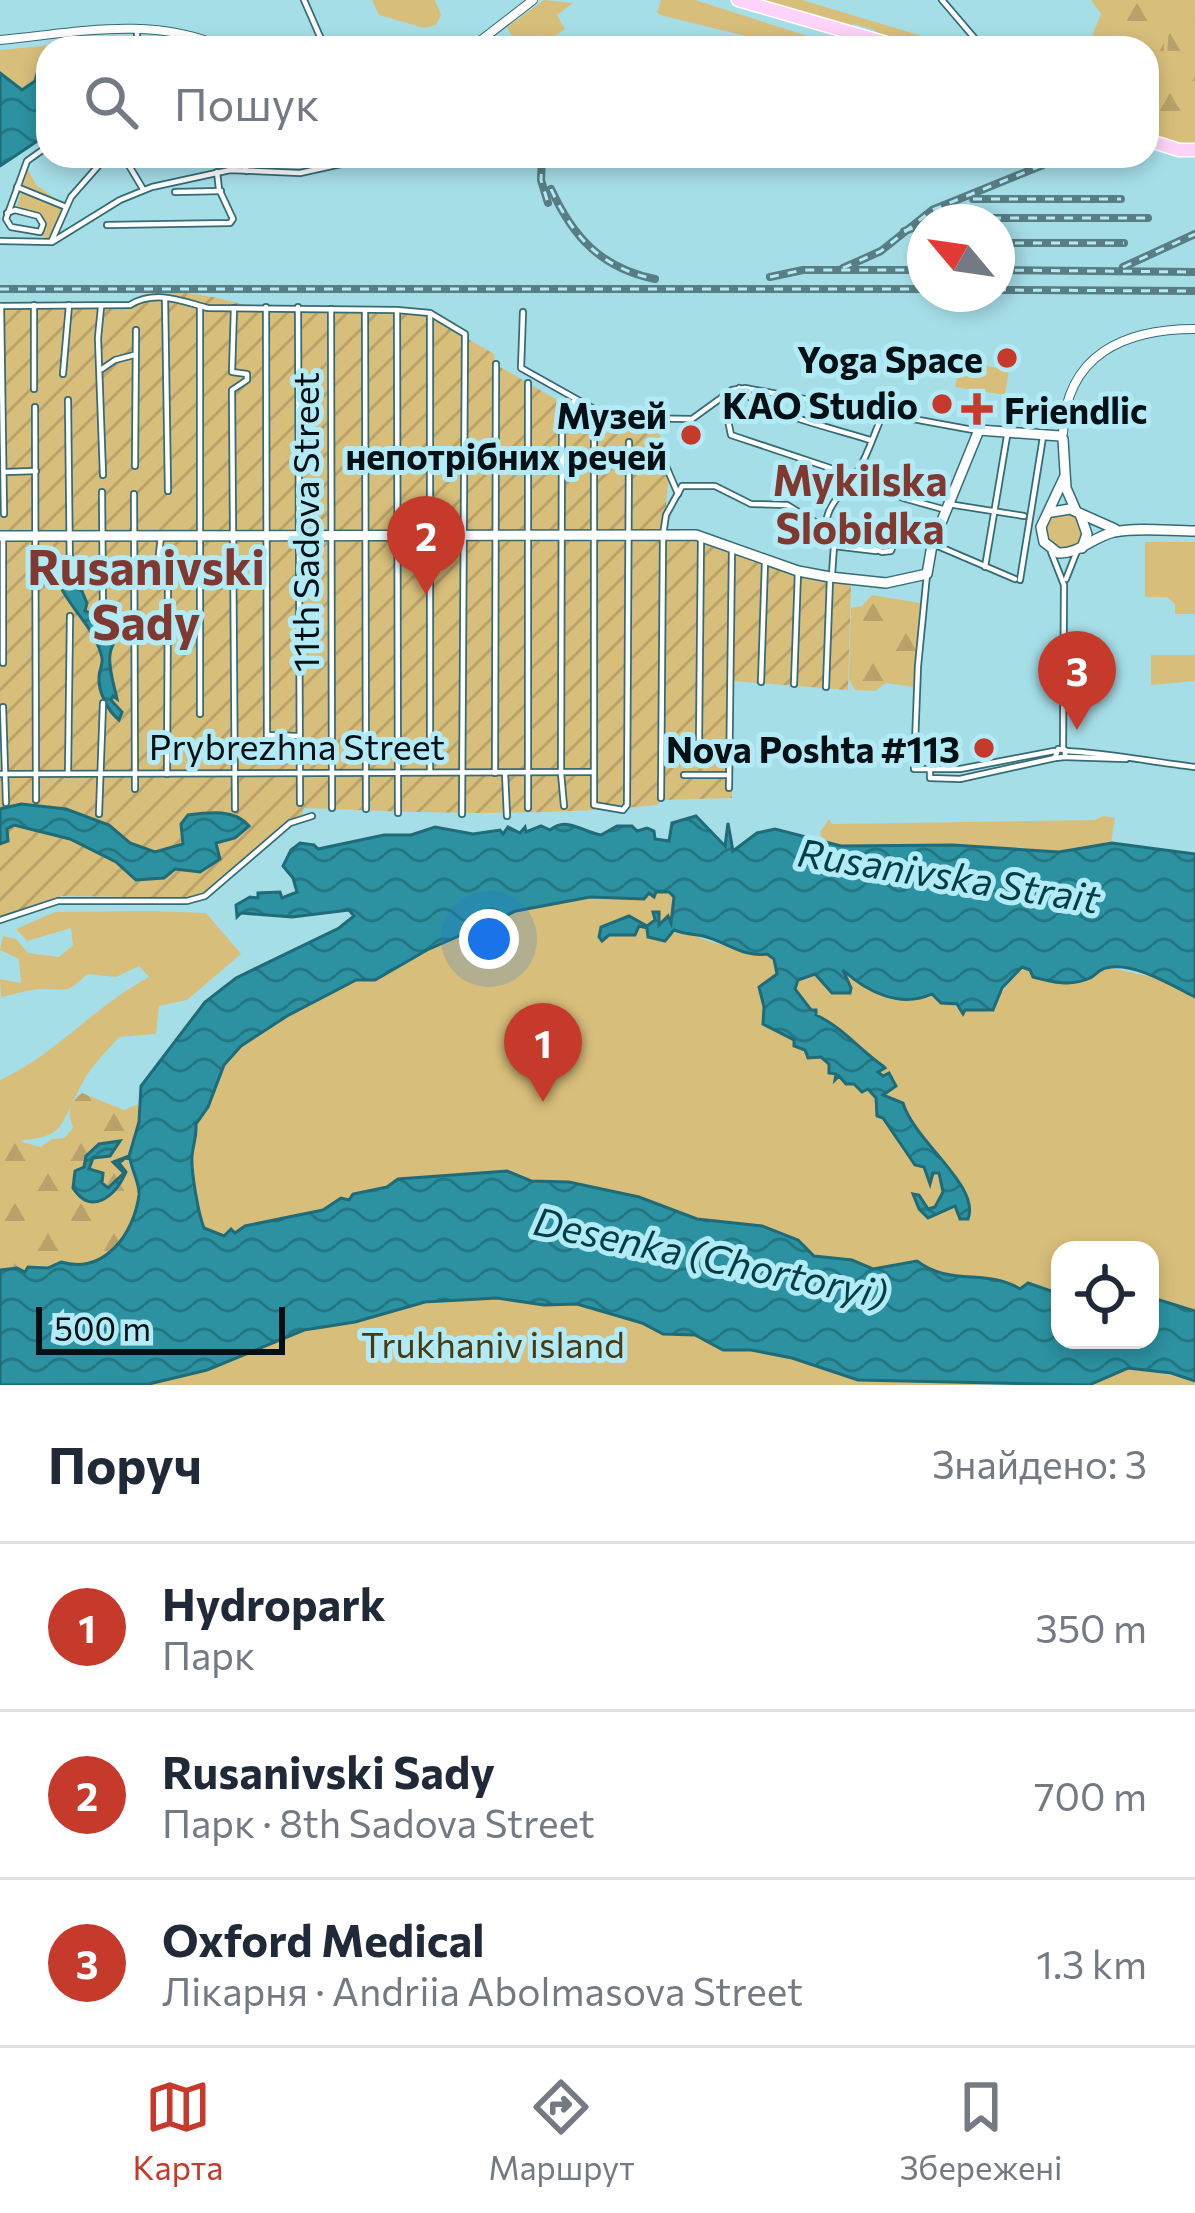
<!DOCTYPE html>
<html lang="uk">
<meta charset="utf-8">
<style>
:root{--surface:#fff;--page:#f6f6f7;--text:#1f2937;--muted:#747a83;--line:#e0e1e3;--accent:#c63a2c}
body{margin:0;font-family:Commissioner,sans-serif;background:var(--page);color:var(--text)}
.controls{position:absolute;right:36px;bottom:36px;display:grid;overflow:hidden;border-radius:24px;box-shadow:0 6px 18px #0003}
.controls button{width:108px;height:108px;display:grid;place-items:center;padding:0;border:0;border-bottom:3px solid var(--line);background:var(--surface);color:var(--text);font:60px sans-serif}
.compass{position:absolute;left:907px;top:204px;width:108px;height:108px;border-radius:50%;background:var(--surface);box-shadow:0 6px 18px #0003;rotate:299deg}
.scale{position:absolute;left:36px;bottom:30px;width:249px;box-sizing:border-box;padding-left:12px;border:6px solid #001014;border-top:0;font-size:33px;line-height:42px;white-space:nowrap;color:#001014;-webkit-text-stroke:9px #b2ebf5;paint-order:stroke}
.you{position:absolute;left:489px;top:939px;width:42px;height:42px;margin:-30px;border:9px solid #fff;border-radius:50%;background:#1a73e8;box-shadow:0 0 0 18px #1a73e833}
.badge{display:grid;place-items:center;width:78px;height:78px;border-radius:50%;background:var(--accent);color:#fff;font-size:39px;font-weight:700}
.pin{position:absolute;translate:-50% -99px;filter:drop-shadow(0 3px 6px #0008)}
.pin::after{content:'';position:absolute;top:63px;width:42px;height:36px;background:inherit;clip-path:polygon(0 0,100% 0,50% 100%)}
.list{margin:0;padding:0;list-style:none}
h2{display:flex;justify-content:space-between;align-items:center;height:156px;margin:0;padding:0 48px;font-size:51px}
h2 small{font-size:39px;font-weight:400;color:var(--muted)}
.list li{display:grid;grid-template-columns:78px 1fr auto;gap:36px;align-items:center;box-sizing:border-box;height:168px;padding:0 48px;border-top:3px solid var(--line)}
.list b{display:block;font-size:45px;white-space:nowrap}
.list p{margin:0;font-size:39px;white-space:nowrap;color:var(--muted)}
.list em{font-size:39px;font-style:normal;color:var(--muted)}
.icon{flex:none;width:66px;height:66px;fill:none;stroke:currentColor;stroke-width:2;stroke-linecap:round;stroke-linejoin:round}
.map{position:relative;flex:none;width:1195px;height:1385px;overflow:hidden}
.search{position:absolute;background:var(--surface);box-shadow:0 6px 18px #0003;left:36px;right:36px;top:36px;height:132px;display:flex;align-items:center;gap:30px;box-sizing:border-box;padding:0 42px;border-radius:36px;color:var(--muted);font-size:45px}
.sheet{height:660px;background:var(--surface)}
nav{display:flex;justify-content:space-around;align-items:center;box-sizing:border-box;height:168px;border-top:3px solid var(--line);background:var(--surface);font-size:33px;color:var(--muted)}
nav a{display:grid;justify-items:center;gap:6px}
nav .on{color:var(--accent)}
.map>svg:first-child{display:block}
.green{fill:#d8be7b}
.forest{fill:url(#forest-firs)}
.garden{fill:url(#garden-furrows)}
.water{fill:url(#water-waves);stroke:#1f6b77;stroke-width:3}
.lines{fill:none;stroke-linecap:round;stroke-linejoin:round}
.minor-casing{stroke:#356b74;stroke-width:8}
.tertiary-casing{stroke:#356b74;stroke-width:10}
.secondary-casing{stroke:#356b74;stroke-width:12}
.primary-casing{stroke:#fff;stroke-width:15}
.minor{stroke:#fff;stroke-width:4.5}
.tertiary{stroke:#fff;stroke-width:8}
.secondary{stroke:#fff;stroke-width:9}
.primary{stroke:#fed3fa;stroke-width:12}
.rail-casing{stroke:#587d84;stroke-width:8}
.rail{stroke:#b2ebf5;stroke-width:3;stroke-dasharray:9;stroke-linecap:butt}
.poi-dot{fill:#c63a2c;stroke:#b2ebf5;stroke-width:4.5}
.labels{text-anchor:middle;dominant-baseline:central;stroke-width:10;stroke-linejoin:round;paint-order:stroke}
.poi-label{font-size:36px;font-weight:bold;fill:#001014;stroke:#b2ebf5;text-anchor:end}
.street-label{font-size:36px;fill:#001014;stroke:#b2ebf5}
.park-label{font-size:36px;fill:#483b14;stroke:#b2ebf5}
.water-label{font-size:39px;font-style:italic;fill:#003e47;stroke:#b2ebf5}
.quarter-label{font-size:42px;font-weight:bold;fill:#803930;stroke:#b2ebf5}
.district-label{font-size:48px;font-weight:bold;fill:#803930;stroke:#b2ebf5}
</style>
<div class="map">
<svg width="1195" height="1385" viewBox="0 0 1195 1385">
<defs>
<pattern id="forest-firs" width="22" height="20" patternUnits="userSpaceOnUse" patternTransform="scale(3)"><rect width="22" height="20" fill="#d8be7b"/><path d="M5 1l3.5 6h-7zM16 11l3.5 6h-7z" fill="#b8a269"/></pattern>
<pattern id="garden-furrows" width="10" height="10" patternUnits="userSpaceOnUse" patternTransform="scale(3)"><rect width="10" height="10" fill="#d8be7b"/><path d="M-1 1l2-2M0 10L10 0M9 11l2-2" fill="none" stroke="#b8a269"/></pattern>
<pattern id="water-waves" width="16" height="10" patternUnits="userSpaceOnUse" patternTransform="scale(3)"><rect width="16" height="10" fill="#2c92a1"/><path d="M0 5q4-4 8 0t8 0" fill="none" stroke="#237682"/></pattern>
</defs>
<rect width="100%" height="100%" fill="#a6dee8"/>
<g class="green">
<polygon points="372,0 435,0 441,15 436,25 424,28 379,15"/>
<polygon points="544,0 573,3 557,15 565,29 538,48 524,40 516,43 507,27"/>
<polygon points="661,0 695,0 845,48 794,48 664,16 657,13"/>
<polygon points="759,0 802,0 962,48 918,48 878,36 875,30 854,24 848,27"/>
<polygon points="1091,0 1195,0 1195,146 1147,136 1147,48 1087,48 1101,14"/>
<polygon points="134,37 133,48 48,48 48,70 22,90 0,73 0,50"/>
<polygon points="28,169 36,185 65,205 48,240 43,236 43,216 17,206"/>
<polygon points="960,361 1009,370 1005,395 955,387"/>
<circle cx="1064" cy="531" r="19"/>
<polygon points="1145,542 1195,542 1195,614 1175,614 1175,604 1167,597 1145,597"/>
<polygon points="1151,655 1195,655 1195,681 1151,685"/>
<polygon points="1103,816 1115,818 1111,843 1059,852 953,845 841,846 823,841 820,832 829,819 832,824 1095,820"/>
<path d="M669,892L674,897V921L670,924L663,919L661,926L656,920L650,922L649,937C687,926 692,938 726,946C742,949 760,949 774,959L777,974L759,994C767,1013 786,1035 802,1048C810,1054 821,1055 828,1062C840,1075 849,1087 868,1087C887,1117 899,1164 939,1173L943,1192L935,1207L929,1210L922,1204L919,1209L942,1213L955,1206L940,1155L911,1124L903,1103L882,1094L895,1083L888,1073L883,1077L878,1072L883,1066C859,1049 810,1013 795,989L798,980L816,974L832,992L852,990L841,972L843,970C869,995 895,1002 932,994C939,1002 955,1006 965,1010L996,999L1022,967L1030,970L1033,977C1057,984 1087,982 1107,967L1169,981L1195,997V1311L1150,1297V1250H1060V1294L1035,1286L1020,1289L982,1279L934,1273L917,1261L873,1269L852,1260L814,1256L798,1240L751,1224L697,1219L639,1197L569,1182L531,1181L518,1174L435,1175L398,1179L387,1187L353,1194C331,1212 274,1223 245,1226C229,1238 221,1235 204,1228C198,1213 191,1171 192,1156C193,1144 197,1137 196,1124L208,1107L224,1065L241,1046L287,1016L356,980H374L427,950L515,911L590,897Z"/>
<path d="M149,911L206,913L241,954L187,1000L159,1006L156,1034L119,1037C107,1051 91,1066 83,1082C53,1138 69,1135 0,1143V1080C55,1055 96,1005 149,977L139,966L116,977L87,974C66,995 67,989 42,989C29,989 14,995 1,997L0,979L21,983L19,959L0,950L3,936L16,939L28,953L59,957L73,945L71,928L27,941L16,929L55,912Z"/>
<polygon points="497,1298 544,1305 576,1304 642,1323 663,1334 695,1335 723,1350 751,1350 792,1358 858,1380 995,1385 140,1385 202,1372 304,1330 355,1322 404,1306"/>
<polygon points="1128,1368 1191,1379 1195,1385 1089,1385"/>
</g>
<g class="forest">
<polygon points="1114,0 1167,3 1163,61 1183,80 1195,68 1195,134 1185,123 1158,113 1147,48 1134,38 1139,31 1150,33 1152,21 1139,21 1131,40 1121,27"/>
<polygon points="1170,2 1193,2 1195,64 1182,77 1167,60"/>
<polygon points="872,595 920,603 913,687 886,683 875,691 855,690 849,680 851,608 862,606"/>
<path d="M82,1093L124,1110L138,1104C143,1128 128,1140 128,1158C128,1171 140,1181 139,1194C134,1244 89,1280 38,1265L25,1272L16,1268L0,1270V1132L16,1126L22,1142L41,1147L52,1139L64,1138L73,1128C67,1111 69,1104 82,1093Z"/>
</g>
<path class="garden" d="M172,291L213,297L266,310L427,315L494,354L495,364L604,427L660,426L661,470L669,474L663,538L700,537L851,583L848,690L732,681V798L661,800L657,805C539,817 422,813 304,808L302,815L290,819L201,895L191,898L62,896L0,916V306L126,304L145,294Z"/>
<g class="water">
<polygon points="48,70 48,134 0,166 0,73 22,90 35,81 37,74"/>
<path d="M68,581L79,584L87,603L85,611L98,616L101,636L105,640L121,621H130V627C99,647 111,670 117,699L113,696L111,700L122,712L119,720C108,711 98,692 99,677C99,670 103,665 102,658C96,629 70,609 58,582Z"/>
<path d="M21,804L66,809L109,825L130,843L155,852L183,844L181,824L188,815C210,812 235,809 249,826L235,838L216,843L220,859L200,872L175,869L164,878L136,880L116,862L70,839L14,825L7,829L8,841L0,844V809Z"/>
<path d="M696,816L725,846L728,823L733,851L757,833L775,829L841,846L953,845L1059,852L1112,843L1195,854V997C1173,986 1133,961 1106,968C1099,969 1095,976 1090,978C1071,987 1052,982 1033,977L1030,970L1022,967L1002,988L993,1010H965L963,1014L957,1004L941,1003L932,994C901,1008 868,993 843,970L851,988L850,993H832L815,974L798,980L795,989L811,1010H816V1015C842,1027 859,1049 883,1066L885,1068L878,1072L883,1076L889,1073L896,1086L883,1095L903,1103C914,1141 981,1186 968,1219H960L955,1206L928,1218L919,1209L913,1194L919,1195L928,1209L935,1207L943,1192L939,1173H933L930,1184L924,1167L915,1165L883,1118L877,1116L876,1098L868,1089L862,1092L854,1084H846L839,1076L835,1080L836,1074L829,1073V1064L821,1057L808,1058L805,1050L794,1046V1040L763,1024L764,1007L759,987L777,974L774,959L767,954C744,958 725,941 703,936C693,934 684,934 674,930L665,941L648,937L647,928L639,926L635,935H609L602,941L599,937L601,927L629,916L647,926L655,920L653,912H659V925L668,916L671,923L674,897L669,892H656L654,897L649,893L644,899L590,897L516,911L427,950L375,980H356L287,1016L241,1046L224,1065L208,1107L196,1124C197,1137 193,1144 192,1156C191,1171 198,1213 204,1228L224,1236L231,1229L235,1233L245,1226L323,1210L341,1198L349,1200L353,1194L387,1187L398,1179L507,1171L531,1181L569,1182L639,1197L697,1219L762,1226L798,1240L814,1256L852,1260L873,1269L917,1261C951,1287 987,1268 1020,1289L1028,1283L1060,1294V1340H1150V1297L1195,1311V1381L1171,1373L1128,1368L1089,1385L858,1380L792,1358L751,1350H723L695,1335L663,1334L642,1323L577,1304L544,1305L497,1298L425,1302L355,1322L304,1330L207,1370L149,1384L0,1385V1270L17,1268L25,1272L28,1267L48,1268L61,1262C105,1275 134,1233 139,1195C140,1184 132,1171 130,1159L125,1158L119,1163L126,1172C115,1197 91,1216 73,1188L75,1171L84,1167L86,1156L99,1144L120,1141L110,1156L93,1158L89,1169L103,1173L102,1183L108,1188L124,1173L113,1162L129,1156L139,1122L141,1086L205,1002L236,978L339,928L354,916L349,910L292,917L241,913L237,917L236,905L250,897L258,898V893L280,892L282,898L297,892L293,878L283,866L291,850L300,843L314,845L318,849L384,835H411L435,827L473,834L500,830L503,834L508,827L520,833L525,827L526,832L541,826L550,830C567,816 582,832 601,835L617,826H632L637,831L647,828L654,831L655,839L669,841L672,823Z"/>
</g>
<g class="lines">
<g class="minor-casing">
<g id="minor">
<polyline points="304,0 325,48"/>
<polyline points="942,0 983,48"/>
<polyline points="137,48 137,28"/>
<polyline points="105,156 128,164 143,189"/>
<polyline points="237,156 247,171"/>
<polyline points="17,187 66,207"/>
<polyline points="175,192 221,191"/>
<polyline points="7,213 15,210 38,216 43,224 41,230"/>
<polyline points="107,225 230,223 233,219 219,189 217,172"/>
<polyline points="40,232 11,227 6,219 27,161 48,146"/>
<polyline points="52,240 71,197 107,156"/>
<polyline points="0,241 52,242 120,200 152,187 230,170 300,173 341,164 352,156"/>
<polyline points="165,299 168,491"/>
<path d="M0,306L130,305C156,289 184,302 208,308L397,310L430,313L465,334L462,814"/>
<polyline points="1,306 4,514"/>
<polyline points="101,307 98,338 103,475"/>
<polyline points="266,307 267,745"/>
<polyline points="298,307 300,803"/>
<polyline points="200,308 200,714"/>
<polyline points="234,308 232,372 247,374 247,380 232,390 235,809"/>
<polyline points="331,309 332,808"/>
<polyline points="397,310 398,813"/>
<polyline points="365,311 366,809"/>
<polyline points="523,312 521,368 603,414 621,418 692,419 732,390 745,388 973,430"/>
<polyline points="430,315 430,771"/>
<polyline points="102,369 115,360 134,355"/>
<polyline points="63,374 69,305"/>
<polyline points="528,383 528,808"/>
<path d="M739,388C760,413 837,429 870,440"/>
<polyline points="34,389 34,305"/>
<polyline points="723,396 731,435 851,475"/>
<polyline points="68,400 70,577"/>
<polyline points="35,407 36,800"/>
<polyline points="594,433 594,805 623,810 627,805 629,442"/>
<polyline points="135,466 136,330"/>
<polyline points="666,466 678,494"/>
<polyline points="5,472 36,471"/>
<polyline points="883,487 903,498 946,510"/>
<polyline points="102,492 103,614"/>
<polyline points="134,494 135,789"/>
<polyline points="678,494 682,486 715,486 751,504 787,505 825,528 882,552 891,551 898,534 905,532 1015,579"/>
<polyline points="948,504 1024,516"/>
<polyline points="161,536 158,563 168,577 167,774"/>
<polyline points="834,546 876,551"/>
<polyline points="1051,552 1064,585 1063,749"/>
<polyline points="985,567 1007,436"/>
<path d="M832,574L834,546L827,538C820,506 845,493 859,469C869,452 875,431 883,414"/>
<polyline points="927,574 918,666 914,769 960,769 1054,751"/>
<polyline points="1066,579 1077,551"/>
<polyline points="1020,580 1043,437"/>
<polyline points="3,663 3,536"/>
<polyline points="761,682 765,562"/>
<polyline points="794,684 798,571"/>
<polyline points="826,687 830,578"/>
<polyline points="3,707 6,803"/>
<polyline points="267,735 297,736"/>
<polyline points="699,742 701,538"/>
<polygon points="1058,749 1065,750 1065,757 1055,758"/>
<path d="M1066,751C1110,753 1151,762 1195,767"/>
<polyline points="1065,757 1126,759"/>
<polyline points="930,770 930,778 960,779 1055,758"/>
<polyline points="495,773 496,364"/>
<polyline points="505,773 507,816"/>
<polyline points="0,774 594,772"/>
<polyline points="68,774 70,616"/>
<polyline points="684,775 726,775"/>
<polyline points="729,788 732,548"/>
<polyline points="661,798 663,535 666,515 677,495"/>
<polyline points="564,806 561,773 562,415 575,400"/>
<polyline points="99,814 103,703"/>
<polyline points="0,920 58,901 187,901 205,896 290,823 312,816"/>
</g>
</g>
<g class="tertiary-casing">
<g id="tertiary">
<path d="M0,40C75,33 153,15 224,48"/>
<polyline points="471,48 533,0"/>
<path d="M1063,433C1066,354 1125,329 1195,329"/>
</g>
</g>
<g class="secondary-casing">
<g id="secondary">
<polyline points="979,430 1060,436"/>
<polyline points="1063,439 1066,488 1076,511"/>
<path d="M1064,478L1041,527L1044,542L1058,553C1080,554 1092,537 1114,532C1139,527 1169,531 1195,531"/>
<polyline points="1052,512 1070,509 1115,529"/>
<polyline points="1080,514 1087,534 1082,548"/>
<polyline points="0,536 696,535 798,571 830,577 886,583 927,574 932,545 979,430"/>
</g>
</g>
<g class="primary-casing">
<g id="primary">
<polyline points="738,0 904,48"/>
<polyline points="1147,140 1179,150 1195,150"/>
</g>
</g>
<use href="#minor" class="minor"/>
<use href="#tertiary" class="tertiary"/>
<use href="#secondary" class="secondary"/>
<use href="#primary" class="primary"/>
<g class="rail-casing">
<g id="rail">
<polyline points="542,156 541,180 548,203"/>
<polyline points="972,156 974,157"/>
<path d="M551,189C573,237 601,268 655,279"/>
<polyline points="973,199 1121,199"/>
<polyline points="904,231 947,218 1148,218"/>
<polyline points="997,243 1124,243"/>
<polyline points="1123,267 1195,234"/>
<polyline points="843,268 881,251 932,210 1043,165"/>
<polyline points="997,270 1195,272"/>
<polyline points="770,277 803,270 925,270"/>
<polyline points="0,289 925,289"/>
<polyline points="997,290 1195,291"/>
</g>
</g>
<use href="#rail" class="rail"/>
</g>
<g class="poi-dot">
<circle cx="1007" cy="358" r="12"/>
<circle cx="942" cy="404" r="12"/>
<path d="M971 391h12v12h12v12h-12v12h-12v-12h-12v-12h12z"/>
<circle cx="691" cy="435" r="12"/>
<circle cx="984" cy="748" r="12"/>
</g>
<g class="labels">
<g class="poi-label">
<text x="983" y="358">Yoga Space</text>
<text x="918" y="404">KAO Studio</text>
<text x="1004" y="409" text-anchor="start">Friendlic</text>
<text x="667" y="414">Музей<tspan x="667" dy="41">непотрібних речей</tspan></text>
<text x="960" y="748">Nova Poshta #113</text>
</g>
<g class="street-label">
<text transform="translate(304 522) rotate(-90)">11th Sadova Street</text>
<text x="297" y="745">Prybrezhna Street</text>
</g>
<g class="park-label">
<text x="493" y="1343">Trukhaniv island</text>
</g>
<g class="water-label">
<text transform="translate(949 874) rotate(9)">Rusanivska Strait</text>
<text transform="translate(711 1256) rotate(12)">Desenka (Chortoryi)</text>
</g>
<g class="quarter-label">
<text x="860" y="479">Mykilska<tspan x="860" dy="48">Slobidka</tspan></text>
</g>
<g class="district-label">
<text x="146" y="565">Rusanivski<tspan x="146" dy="55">Sady</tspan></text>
</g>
</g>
</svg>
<div class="controls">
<button><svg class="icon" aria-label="locate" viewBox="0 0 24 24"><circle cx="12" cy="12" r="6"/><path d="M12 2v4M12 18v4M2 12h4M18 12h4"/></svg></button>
</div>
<svg class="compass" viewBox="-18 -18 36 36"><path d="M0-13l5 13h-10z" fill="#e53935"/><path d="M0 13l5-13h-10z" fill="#747a83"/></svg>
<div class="scale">500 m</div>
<div class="you"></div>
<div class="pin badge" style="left:543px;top:1102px">1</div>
<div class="pin badge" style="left:426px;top:595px">2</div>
<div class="pin badge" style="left:1077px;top:730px">3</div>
<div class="search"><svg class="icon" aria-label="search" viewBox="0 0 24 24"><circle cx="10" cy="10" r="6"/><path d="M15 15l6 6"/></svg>Пошук</div>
</div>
<section class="sheet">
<h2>Поруч<small>Знайдено: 3</small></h2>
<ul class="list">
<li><span class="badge">1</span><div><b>Hydropark</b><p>Парк</p></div><em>350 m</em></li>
<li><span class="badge">2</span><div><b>Rusanivski Sady</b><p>Парк · 8th Sadova Street</p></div><em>700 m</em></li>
<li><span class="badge">3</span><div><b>Oxford Medical</b><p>Лікарня · Andriia Abolmasova Street</p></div><em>1.3 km</em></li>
</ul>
</section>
<nav>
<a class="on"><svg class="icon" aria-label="map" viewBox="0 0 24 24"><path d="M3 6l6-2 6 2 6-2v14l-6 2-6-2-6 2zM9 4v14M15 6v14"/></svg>Карта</a>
<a><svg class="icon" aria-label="directions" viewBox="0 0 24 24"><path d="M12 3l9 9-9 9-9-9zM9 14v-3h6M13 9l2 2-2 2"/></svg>Маршрут</a>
<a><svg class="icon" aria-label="saved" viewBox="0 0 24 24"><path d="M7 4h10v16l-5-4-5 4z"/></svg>Збережені</a>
</nav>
